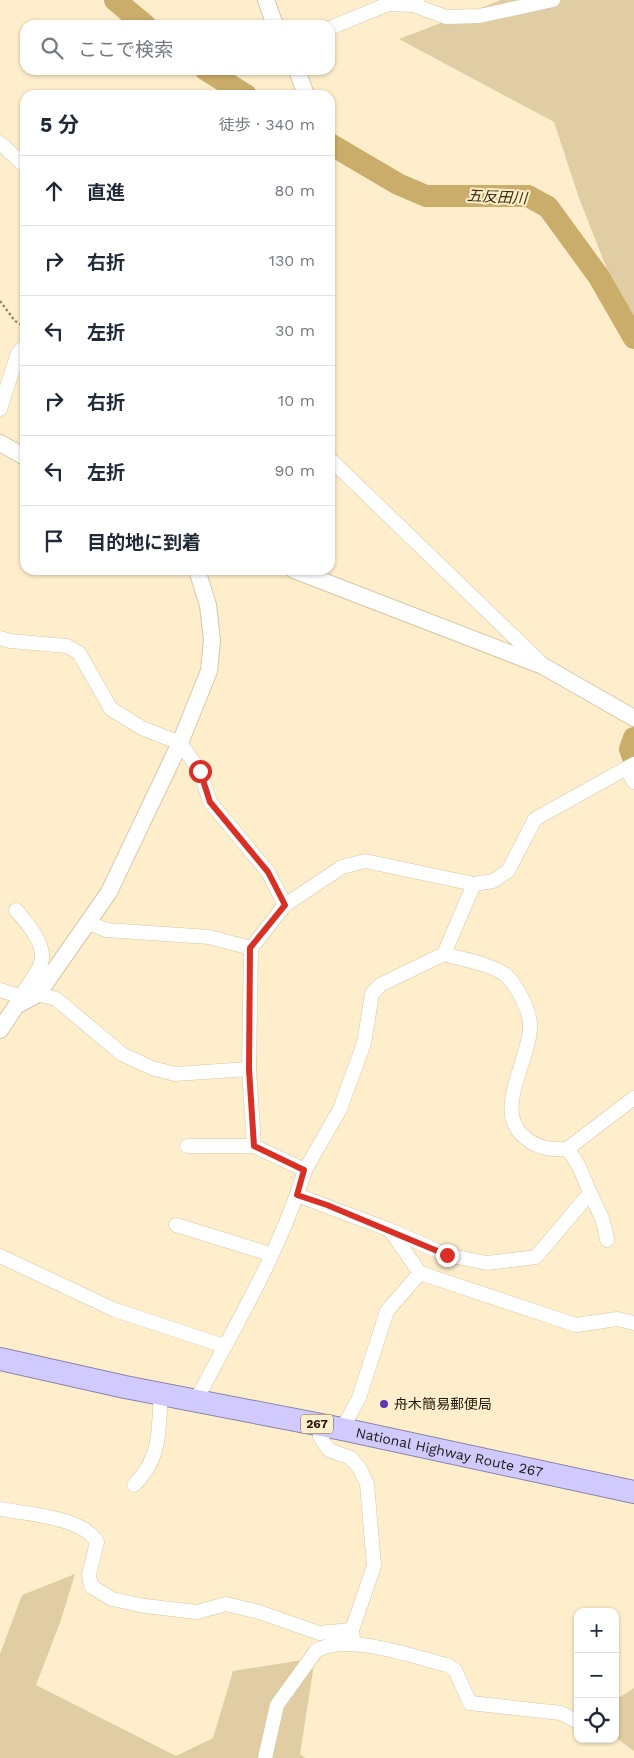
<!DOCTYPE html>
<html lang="ja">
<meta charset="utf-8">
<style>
:root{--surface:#fff;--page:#f2f2f3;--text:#1f2937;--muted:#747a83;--line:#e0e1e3}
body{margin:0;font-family:"Work Sans","Noto Sans JP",sans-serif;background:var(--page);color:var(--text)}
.controls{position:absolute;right:15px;bottom:15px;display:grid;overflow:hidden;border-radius:10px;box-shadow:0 1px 4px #0004}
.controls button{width:45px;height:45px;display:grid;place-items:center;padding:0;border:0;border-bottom:1px solid var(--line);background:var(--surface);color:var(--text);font:25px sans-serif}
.stop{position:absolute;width:15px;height:15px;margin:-11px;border:4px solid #d93025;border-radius:50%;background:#fff}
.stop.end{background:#d93025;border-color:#fff;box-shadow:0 1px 5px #0008}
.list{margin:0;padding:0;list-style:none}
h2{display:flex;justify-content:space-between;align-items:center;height:65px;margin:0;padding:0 20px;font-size:21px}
h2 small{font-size:16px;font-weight:400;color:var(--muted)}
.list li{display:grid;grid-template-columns:32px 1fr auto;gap:15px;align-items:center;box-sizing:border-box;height:70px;padding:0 20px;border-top:1px solid var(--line)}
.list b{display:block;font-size:19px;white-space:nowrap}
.list em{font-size:16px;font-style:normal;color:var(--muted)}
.icon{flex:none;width:28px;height:28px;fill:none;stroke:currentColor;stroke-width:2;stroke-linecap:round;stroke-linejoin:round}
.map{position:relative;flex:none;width:634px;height:1758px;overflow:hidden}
.search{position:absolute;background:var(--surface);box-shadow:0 1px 4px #0004;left:20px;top:20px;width:315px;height:55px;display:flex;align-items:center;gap:12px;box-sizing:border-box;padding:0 18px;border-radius:15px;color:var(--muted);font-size:19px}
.panel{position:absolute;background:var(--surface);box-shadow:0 1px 4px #0004;left:20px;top:90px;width:315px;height:485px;border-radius:15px}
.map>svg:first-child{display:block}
.green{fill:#e0cda4}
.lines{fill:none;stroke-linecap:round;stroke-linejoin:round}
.river{stroke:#cbad6b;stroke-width:22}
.minor-casing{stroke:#d6c7a5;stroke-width:15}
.tertiary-casing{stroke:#d6c7a5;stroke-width:18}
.trunk-casing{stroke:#8b84a9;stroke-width:24}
.path{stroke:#958a72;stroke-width:2.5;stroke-dasharray:2.5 2.5;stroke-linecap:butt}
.minor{stroke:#fff;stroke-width:14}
.tertiary{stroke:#fff;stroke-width:16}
.trunk{stroke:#d0cafe;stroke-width:22}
.route{stroke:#d93025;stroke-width:6}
.poi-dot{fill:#5a39b1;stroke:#feeecc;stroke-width:2}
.labels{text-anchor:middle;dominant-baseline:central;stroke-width:4;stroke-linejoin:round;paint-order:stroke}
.shield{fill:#feeecc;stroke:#625a46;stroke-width:1}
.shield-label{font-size:12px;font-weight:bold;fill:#1f1a0d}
.poi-label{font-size:14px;fill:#1f1a0d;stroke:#feeecc;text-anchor:start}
.street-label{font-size:14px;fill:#1f1a0d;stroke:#feeecc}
.water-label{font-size:15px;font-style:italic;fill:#35290a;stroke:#feeecc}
</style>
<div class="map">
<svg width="634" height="1758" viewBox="0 0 634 1758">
<rect width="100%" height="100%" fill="#feeecc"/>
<g class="green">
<polygon points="501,0 634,0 634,338 579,198 554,122 399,39"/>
<polygon points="75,1574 61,1620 36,1685 176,1756 213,1738 233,1671 315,1658 300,1754 305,1758 0,1758 0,1654 22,1595"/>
<polygon points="634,1688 634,1751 615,1737 615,1700"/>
</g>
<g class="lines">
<g class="river">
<polyline points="115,0 145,25"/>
<polyline points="206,70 246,95"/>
<polyline points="330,144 398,184 426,196 528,196 548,207 599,277 634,338"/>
<polyline points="634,738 630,749 634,760"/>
</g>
<g class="minor-casing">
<g id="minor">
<polyline points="413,5 446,17 479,16 553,0"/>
<polyline points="330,28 388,4 413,5 417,0"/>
<polyline points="0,143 25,166"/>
<polyline points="0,409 18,353 25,346"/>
<polyline points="330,459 541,663"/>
<polyline points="0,638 10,641 67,646 79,653 111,709 142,728 180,743 200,771 210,802 268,872 285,905"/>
<polyline points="626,769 634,782"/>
<path d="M16,910C27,923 49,947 40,966C35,976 27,986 21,996"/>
<polyline points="89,923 106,930 209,937 251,948"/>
<path d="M444,954C461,959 496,965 508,977C518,988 530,1011 530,1025C531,1058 494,1108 522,1135C536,1148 549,1150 567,1149"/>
<polyline points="0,990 28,999"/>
<polyline points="38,994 56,999 122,1054 152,1068 175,1074 249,1069"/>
<polyline points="187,1146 254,1146"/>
<polyline points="305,1170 340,1109 364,1043 372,994 380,985 444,954 474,884"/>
<polyline points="297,1195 390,1230 420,1273"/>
<polyline points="176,1225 270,1254"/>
<polyline points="390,1230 447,1255 487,1263 536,1257 590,1193"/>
<path d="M607,1240C604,1218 598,1210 589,1191C583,1176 579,1162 567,1149L634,1098"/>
<polyline points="0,1256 115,1310 224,1346"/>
<path d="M196,1400C236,1325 280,1251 305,1170L254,1146L249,1069L251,948L285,905L342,867L365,861L474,884L493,881L508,871L535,819L634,764"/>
<polyline points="321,1425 320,1437 329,1450 351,1458 360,1469 367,1484 374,1566 352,1630 353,1638"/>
<polyline points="342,1429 359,1398 387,1311 420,1273 576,1325 617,1319 634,1323"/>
<path d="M134,1485C162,1457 158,1431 161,1394"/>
<path d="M0,1509C27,1514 83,1517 97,1542L89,1575L91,1586L112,1599L145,1606L197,1612L226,1604L259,1612L319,1633L352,1630"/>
<path d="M265,1758L277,1705L316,1651C346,1632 414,1657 447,1665L455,1670L470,1703L561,1713L578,1722"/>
</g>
</g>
<g class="tertiary-casing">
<g id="tertiary">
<polyline points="266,0 275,25"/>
<polyline points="297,70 306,95"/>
<polyline points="0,443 25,457"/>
<polyline points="294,570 543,666 634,718"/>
<polyline points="0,1030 16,1006 38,994 109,892 180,743 209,671 212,640 208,605 197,570"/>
</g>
</g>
<g class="trunk-casing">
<g id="trunk">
<path id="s1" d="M0,1359L125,1387L342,1429L634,1492"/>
</g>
</g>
<polyline class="path" points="0,301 15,321 25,327"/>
<use href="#minor" class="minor"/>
<use href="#tertiary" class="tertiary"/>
<use href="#trunk" class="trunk"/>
</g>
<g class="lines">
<polyline class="route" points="200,771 210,802 268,872 285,905 250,948 249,1069 254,1146 304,1170 297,1195 327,1205 447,1255"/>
</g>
<circle class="poi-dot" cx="384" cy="1404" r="5"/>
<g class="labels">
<rect class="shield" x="301" y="1414.5" width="32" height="19" rx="4"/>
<g class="shield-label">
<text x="317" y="1424">267</text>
</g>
<g class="poi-label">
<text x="394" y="1404">舟木簡易郵便局</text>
</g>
<g class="street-label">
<text stroke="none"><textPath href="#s1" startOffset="459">National Highway Route 267</textPath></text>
</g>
<g class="water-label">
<text transform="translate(497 197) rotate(3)">五反田川</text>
</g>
</g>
</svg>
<div class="controls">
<button>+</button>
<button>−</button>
<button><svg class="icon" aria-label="locate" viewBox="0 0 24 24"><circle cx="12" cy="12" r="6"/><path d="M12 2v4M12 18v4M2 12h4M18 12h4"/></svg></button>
</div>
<div class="stop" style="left:200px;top:771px"></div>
<div class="stop end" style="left:447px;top:1255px"></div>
<div class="search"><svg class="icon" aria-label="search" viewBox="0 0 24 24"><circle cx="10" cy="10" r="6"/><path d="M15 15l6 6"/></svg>ここで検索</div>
<section class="panel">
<h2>5 分<small>徒歩 · 340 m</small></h2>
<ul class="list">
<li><svg class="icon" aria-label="ahead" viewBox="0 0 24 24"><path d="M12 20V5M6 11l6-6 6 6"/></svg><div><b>直進</b></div><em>80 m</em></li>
<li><svg class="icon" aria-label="right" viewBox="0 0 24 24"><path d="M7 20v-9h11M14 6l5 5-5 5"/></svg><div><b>右折</b></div><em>130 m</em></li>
<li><svg class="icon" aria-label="left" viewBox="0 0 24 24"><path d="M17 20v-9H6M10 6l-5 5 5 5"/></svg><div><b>左折</b></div><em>30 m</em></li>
<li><svg class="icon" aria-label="right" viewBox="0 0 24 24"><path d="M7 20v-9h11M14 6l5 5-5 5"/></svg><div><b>右折</b></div><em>10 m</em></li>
<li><svg class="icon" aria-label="left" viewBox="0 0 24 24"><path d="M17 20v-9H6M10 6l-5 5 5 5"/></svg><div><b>左折</b></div><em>90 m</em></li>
<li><svg class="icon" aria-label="arrive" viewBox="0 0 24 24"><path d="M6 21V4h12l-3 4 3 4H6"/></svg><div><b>目的地に到着</b></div></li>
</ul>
</section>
</div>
